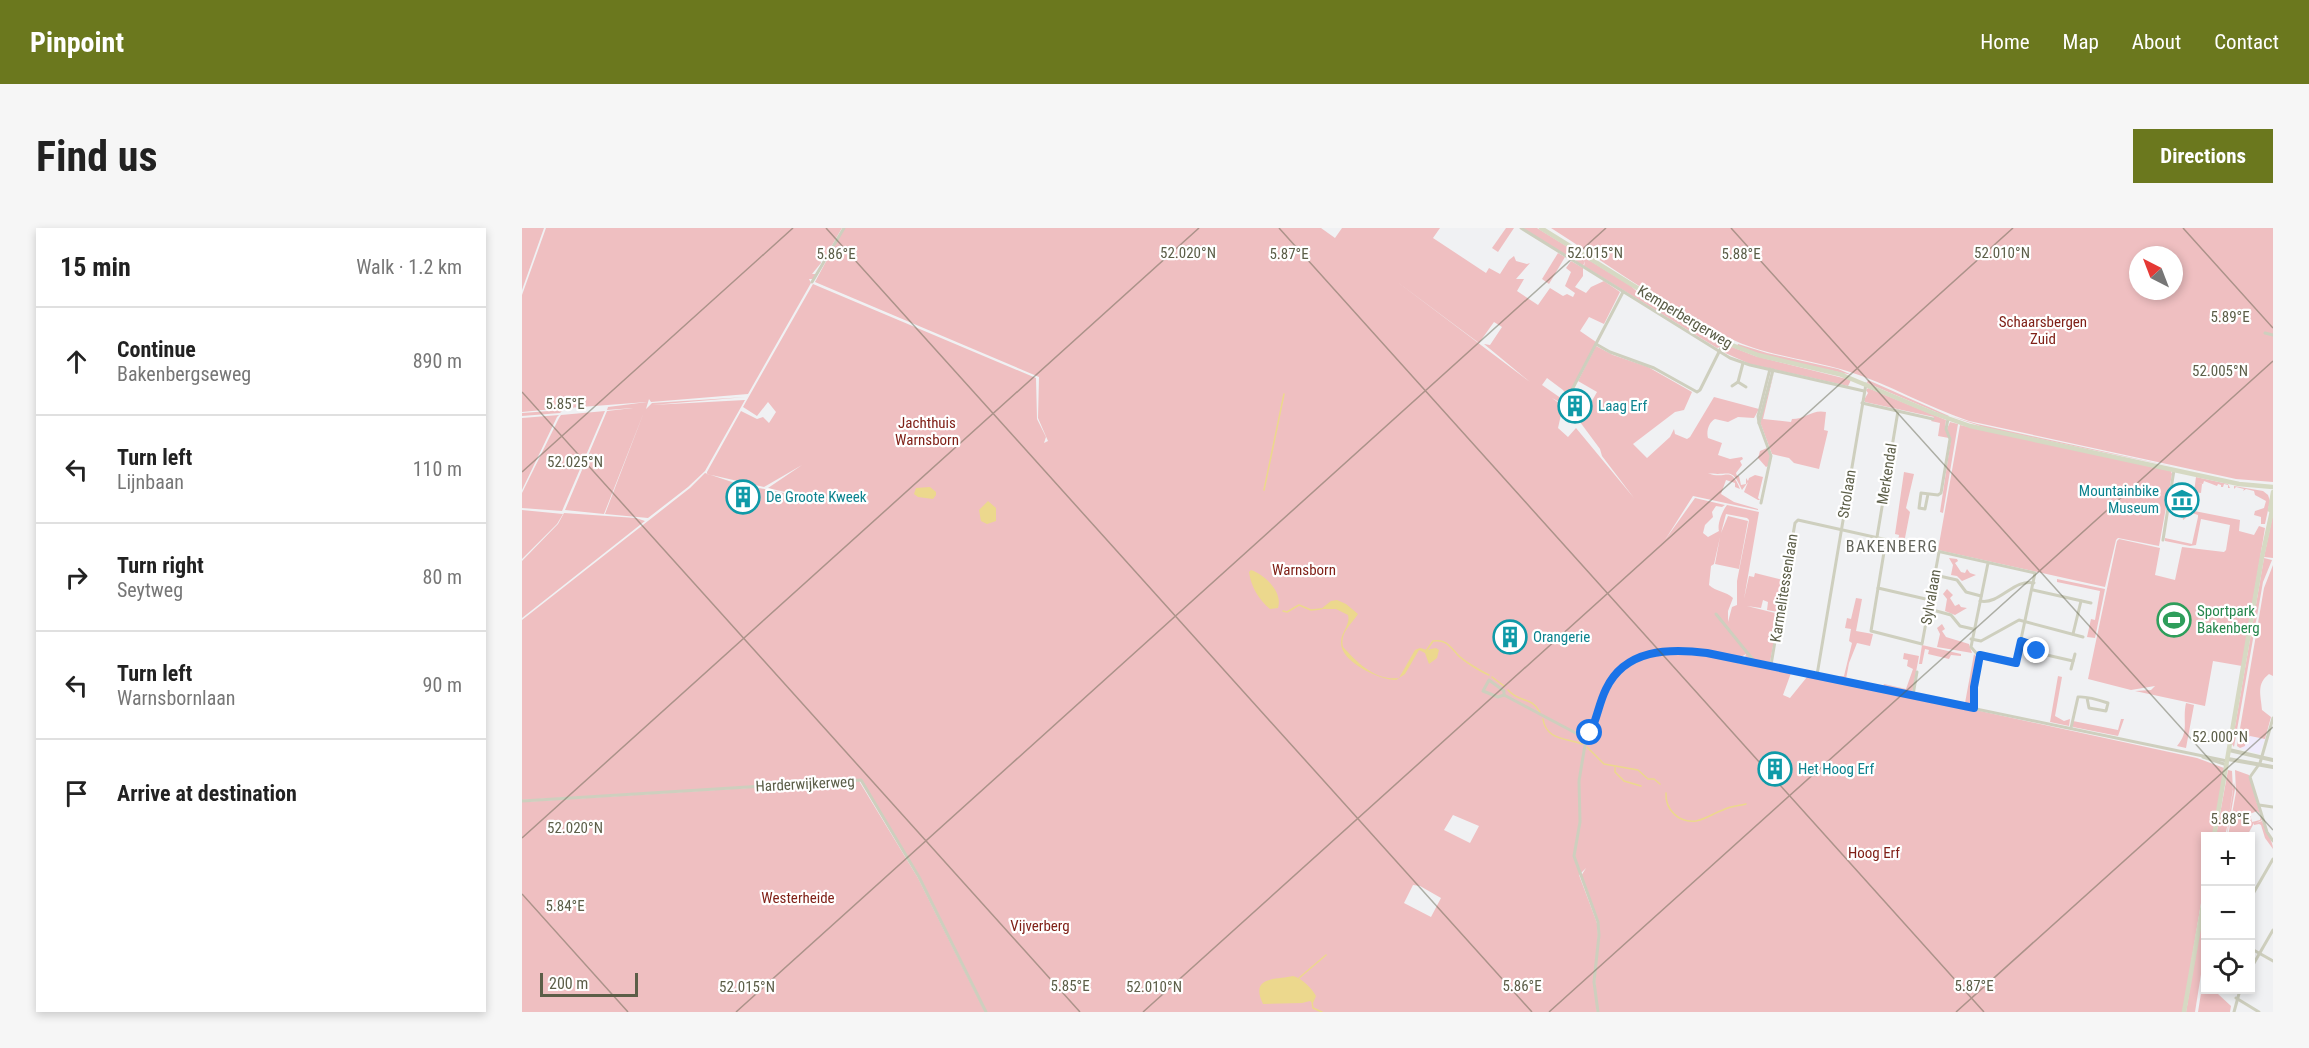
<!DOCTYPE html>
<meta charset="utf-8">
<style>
:root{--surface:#fff;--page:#f6f6f6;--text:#222;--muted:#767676;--line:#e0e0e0;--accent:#6b781e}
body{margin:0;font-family:"Roboto Condensed",sans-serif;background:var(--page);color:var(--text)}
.controls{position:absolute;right:18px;bottom:18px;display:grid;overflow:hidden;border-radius:0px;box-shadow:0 3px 9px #0003}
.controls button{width:54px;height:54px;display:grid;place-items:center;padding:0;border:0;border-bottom:2px solid var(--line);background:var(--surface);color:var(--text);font:30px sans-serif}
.compass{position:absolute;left:1607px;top:18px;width:54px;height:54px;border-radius:50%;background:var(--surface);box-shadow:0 3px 9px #0003;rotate:318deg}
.scale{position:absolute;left:18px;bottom:15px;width:98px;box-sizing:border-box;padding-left:6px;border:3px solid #5c5e48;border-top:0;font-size:16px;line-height:21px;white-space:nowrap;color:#5c5e48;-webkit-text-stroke:4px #fff;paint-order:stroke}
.stop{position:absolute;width:18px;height:18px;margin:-14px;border:4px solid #1a73e8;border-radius:50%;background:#fff}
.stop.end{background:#1a73e8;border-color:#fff;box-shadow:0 2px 6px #0008}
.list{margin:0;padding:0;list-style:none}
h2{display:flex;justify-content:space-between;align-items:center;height:78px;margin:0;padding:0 24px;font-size:26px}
h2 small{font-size:20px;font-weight:400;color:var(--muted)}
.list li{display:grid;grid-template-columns:39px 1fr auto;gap:18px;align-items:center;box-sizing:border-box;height:108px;padding:0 24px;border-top:2px solid var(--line)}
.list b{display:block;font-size:22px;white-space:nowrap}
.list p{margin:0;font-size:20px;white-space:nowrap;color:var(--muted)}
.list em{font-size:20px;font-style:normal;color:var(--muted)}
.icon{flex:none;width:33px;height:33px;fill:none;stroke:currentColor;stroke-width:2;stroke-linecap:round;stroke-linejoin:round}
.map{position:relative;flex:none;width:1751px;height:784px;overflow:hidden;border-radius:0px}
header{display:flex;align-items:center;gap:36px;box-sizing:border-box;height:84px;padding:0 30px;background:var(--accent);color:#fff}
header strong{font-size:28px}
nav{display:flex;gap:33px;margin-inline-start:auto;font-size:21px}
.intro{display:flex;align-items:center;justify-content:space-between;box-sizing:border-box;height:144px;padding:0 36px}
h1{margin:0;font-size:42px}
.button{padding:15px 27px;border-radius:0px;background:var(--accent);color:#fff;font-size:21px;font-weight:700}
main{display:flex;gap:36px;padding:0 36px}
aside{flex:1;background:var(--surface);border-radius:0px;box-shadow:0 3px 9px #0003}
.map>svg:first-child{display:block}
.commercial{fill:#f0ebfc}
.green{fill:#efbfc1;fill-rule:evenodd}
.water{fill:#ecd88d}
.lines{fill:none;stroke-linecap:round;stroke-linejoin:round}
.stream{stroke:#ecd88d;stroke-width:1.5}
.minor{stroke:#cecfbe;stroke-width:3}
.tertiary{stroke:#cecfbe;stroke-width:4}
.secondary{stroke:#d6d9c3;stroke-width:4.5}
.route{stroke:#1a73e8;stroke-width:8}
.ticks{fill:none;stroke:#5c5e48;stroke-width:1.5;stroke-opacity:0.45}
.labels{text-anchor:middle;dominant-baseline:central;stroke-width:4.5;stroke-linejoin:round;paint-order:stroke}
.street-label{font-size:15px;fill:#5c5e48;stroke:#fff}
.park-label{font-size:15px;fill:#802118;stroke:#fff}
.culture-label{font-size:15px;fill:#0d838f;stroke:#fff;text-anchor:start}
.leisure-label{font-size:15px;fill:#27864d;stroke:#fff;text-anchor:start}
.neighbourhood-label{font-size:16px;letter-spacing:1.5px;fill:#64655d;stroke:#fff}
.ticks-label{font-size:15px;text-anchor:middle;fill:#5c5e48;stroke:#fff;stroke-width:4.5;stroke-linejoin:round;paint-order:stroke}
</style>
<header>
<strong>Pinpoint</strong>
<nav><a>Home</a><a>Map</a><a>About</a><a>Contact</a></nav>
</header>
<div class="intro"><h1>Find us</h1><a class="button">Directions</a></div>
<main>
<aside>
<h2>15 min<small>Walk · 1.2 km</small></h2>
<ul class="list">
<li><svg class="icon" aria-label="ahead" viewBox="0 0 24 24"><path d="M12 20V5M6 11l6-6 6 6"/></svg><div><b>Continue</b><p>Bakenbergseweg</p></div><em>890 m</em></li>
<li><svg class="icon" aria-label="left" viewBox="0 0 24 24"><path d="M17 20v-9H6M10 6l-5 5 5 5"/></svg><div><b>Turn left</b><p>Lijnbaan</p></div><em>110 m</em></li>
<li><svg class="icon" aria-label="right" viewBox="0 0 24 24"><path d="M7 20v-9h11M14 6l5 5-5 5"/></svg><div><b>Turn right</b><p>Seytweg</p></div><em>80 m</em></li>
<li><svg class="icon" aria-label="left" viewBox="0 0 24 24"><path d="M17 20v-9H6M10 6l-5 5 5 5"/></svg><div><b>Turn left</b><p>Warnsbornlaan</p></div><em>90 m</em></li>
<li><svg class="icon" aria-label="arrive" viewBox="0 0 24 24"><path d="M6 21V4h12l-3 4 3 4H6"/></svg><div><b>Arrive at destination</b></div></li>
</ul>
</aside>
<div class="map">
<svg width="1751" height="784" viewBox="0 0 1751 784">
<rect width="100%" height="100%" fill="#f0f1f3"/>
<polygon class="commercial" points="1728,508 1743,511 1737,526 1718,520 1723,518 1724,511"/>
<g class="green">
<polygon points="0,0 22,0 0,62"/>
<polygon points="24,0 320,0 302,31 298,31 299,35 290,46 294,46 292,51 287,51 289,55 226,166 129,174 127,171 124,181 130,175 224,169 130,177 223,172 183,243 166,259 126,290 83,286 122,184 82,286 43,282 85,183 111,180 85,182 86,179 125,174 46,180 45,178 41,180 0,184 0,67"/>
<path d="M322,0H799L813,10L820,0H918L911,10L964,45L967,40L978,46L987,32L992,28L994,33L1005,36L1008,35L994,51H1002L995,63L1016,77L1028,60L1041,68L1045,66L1051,69L1053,65L1043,58L1049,44L1044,40L1049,33L1061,40V48L1053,59L1064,65L1069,59L1082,53L1098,64L1082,96L1067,89L1058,103L1074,114L1046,169L1041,162L1025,150L1020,157L1043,173L1039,175L1030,170L1041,178L1036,200L1046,209L1054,200L1112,270L1080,228L1078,221L1058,194L1075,164L1056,153L1074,118L1091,127L1126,139L1170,164L1162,182L1153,184L1111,216L1125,230L1148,209L1152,201L1153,206L1165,211L1168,209L1192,169L1237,181L1232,190L1216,189L1206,194L1193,191C1187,194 1184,203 1186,210L1200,215L1196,227L1208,231L1220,229L1221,231L1218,233L1220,237L1214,245L1215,248H1217L1219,257L1224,256V250L1226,253L1227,250L1233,247L1241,249L1236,270L1238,272H1236L1222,264L1226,254L1220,262C1209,237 1207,249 1186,245C1204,253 1208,236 1218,261L1213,259V255L1204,252L1199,266L1212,274L1236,281V282L1171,268L1143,312L1173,270L1203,277L1200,279L1194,278L1190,284L1191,289L1183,297L1181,305L1186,309L1197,303C1195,297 1200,283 1205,277L1237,284L1222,371L1227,348L1232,349L1233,345L1261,352L1256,384L1245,382L1246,374L1241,372L1239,380L1225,378L1257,386L1248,434L1232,433L1226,425L1228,431L1223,430L1224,426L1217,430L1173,422L1172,424L1215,432L1217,436L1221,433L1227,436L1228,434L1282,445L1283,447L1269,445L1261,467L1268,470L1285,449L1301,451L1292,447L1320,454L1321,456L1327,455L1437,478L1449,483V481L1675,530L1702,540L1691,608H1684L1683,651L1661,784H1076L1073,754L1077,707V694L1059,648L1064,640L1057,647L1075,695L1076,707L1072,754L1075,784H464L398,649L339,552L0,572V392L168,260L183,245L213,255L301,273L246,260L280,237L242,259L185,246V244L219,183L235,191L241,189L247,195L254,184L246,174L235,188L221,179L291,56L514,150L515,191L524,209L522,215L526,213L516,190L517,149L293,54ZM874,53L957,115L972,94L980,99L968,117L962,116L1008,154ZM1204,286L1225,290L1227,292L1215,353V377L1210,379L1206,394V383L1211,370C1204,363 1194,364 1187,357L1189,338L1192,336L1198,309L1193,336L1217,341L1226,293L1206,288L1199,305ZM931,587L957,598L948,615L922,602ZM891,657L898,658L919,670L909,689L882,675Z"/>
<polygon points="984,0 992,0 976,24 970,20"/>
<polygon points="1001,0 1015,0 1109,58 1121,69 1132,73 1198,114 1198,119 1195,120 1062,38 1063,33 1061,38"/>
<path d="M1029,0H1751V254L1714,251L1447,193C1405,179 1367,156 1325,143C1286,131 1244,128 1207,110C1145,80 1087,37 1029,0ZM1616,27H1652V63H1616Z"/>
<polygon points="1036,25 1043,29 1027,56 1020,51"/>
<polygon points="1216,116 1245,125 1316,141 1330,147 1244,128 1215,118"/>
<polygon points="1205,117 1233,128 1329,152 1326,158 1228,136 1201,124 1200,121"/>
<path d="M1252,144L1241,191L1269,194L1270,191C1284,191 1290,181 1304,184L1302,202L1306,203L1297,241L1272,235L1267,230L1250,226L1238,194Z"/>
<polygon points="1346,152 1427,188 1426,189 1345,155"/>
<polygon points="1346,160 1424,192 1423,201 1427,210 1416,208 1418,195 1409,193 1412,189 1343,174 1342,172 1346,165 1344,162"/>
<polygon points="41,182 38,185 0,188 0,185"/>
<polygon points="83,183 40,283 0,280 0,265 37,190 39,187"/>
<polygon points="37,187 35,189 0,262 0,190"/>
<polygon points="1428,188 1455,196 1653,239 1464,200"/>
<polygon points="1428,194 1436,196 1421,285 1418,284 1429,211 1425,201"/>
<polygon points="1438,197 1649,243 1650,246 1637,318 1596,310 1594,312 1583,359 1416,322"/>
<polygon points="1245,220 1248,228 1246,238 1244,239 1236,230 1238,223"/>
<polygon points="1382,244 1392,246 1384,280 1388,284 1382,315 1376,313 1377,307 1373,306"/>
<polygon points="1674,249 1706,256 1708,260 1706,260 1706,257 1702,256 1701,259 1699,259 1699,257 1696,256 1695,258 1682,253 1681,256 1675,255 1680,256 1679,265 1672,264"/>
<polygon points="1712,258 1741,263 1746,267 1748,273 1743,296 1739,296 1739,289 1732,287 1733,283 1742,280 1744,273 1733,267 1732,263 1724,261 1721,263 1722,261 1714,259 1712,261"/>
<polygon points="1647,278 1718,292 1717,303 1732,307 1737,298 1743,300 1720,438 1691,433 1683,478 1613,463 1629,462 1633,458 1609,462 1566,451 1595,313 1597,311 1638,320 1633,347 1653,352 1660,319 1702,324 1704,322 1708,297 1679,291 1674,317 1668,318 1643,313 1643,310 1670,316 1676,289 1676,287 1670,285 1661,292 1660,282 1654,281 1649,284 1647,283"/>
<polygon points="0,282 41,286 35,296 0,331"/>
<polygon points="42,285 114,290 123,293 0,390 0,333 36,296"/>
<polygon points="1751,286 1751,330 1742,329"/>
<polygon points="1427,330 1435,331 1436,333 1433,335 1439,344 1443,345 1445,341 1448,345 1454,347 1440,353 1435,348 1429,347 1431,337"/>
<polygon points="1742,330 1750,332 1741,354 1712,519 1710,516"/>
<path d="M1751,337V448L1747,446C1734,456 1739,467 1740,482L1749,489L1743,511L1728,508L1724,511L1723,518L1718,520L1715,518L1742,360Z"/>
<polygon points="1535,351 1583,361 1573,410 1565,409 1569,391 1573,392 1578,363 1535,354"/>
<polygon points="1425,361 1431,367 1428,370 1433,378 1437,376 1439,379 1445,380 1433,387 1423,383 1425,371 1421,366"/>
<polygon points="1334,370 1340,371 1334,403 1351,406 1348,418 1335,415 1327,435 1324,451 1318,450 1318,448 1322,448 1330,415 1327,413 1329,401 1323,400 1325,390 1329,391"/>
<polygon points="1420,396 1423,401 1420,403 1424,409 1447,416 1450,425 1415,419 1418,406 1415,400"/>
<polygon points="1400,417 1439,426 1439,428 1429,427 1427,431 1406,426 1407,422 1403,421 1400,436 1397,436"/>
<polygon points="1382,425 1397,428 1390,465 1361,458 1362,456 1384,461 1391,441 1385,438 1386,432 1381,431"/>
<polygon points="1452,426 1455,430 1449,463 1451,473 1446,477 1446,475 1443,475"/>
<polygon points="1536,448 1540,449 1533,488 1542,493 1548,491 1547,498 1528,494"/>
<path d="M1664,475L1672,477L1664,520L1655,518C1668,503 1660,493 1664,475Z"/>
<polygon points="1599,491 1602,491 1596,508 1551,499 1551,493 1596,502"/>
<polygon points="1706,542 1710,543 1711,563 1706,594 1712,554 1713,561 1705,608 1706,595 1703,608 1694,608"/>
<path d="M1713,542L1727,547L1738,586L1735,583L1728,586L1730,594L1738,592L1739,588L1740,592L1734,595L1740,593C1743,602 1751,613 1751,621L1743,610L1739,597L1737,596L1732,597V595L1725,608H1706L1714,564Z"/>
<polygon points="337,553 396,650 463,784 0,784 0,574"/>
<polygon points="1683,669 1683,721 1673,784 1664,784"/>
<polygon points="1683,740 1684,762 1699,762 1696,766 1709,778 1708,784 1676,784"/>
</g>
<g class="water">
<polygon points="408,259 414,264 414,267 411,271 396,269 392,266 394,260"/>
<polygon points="466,273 474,280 474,293 465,296 459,293 457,282"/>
<path d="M729,342C743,347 761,364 756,380L748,381C737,372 729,359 727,344Z"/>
<path d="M815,372L824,376L836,386C829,397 818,404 821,419C836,435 853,453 877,450L893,422L898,420L905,422L914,420L917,422L915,430L907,436L903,425L897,422L883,446L874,452C858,452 818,434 819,414C819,404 829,396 826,387L814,381H799L809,373Z"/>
<path d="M771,748C779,750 790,760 794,768L791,775L788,773L780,775L741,776C727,747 756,752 771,748Z"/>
</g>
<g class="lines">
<g class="stream">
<polyline points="742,262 762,166"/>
<polyline points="761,383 765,384 777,377 789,382 799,381"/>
<path d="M904,423L911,413C923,411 927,417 935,426C940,432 958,443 967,447"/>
<polyline points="970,449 982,458"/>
<path d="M986,462C997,475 1009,468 1018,484"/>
<path d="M1021,491C1024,512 1044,510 1060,516"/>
<polyline points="1065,519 1082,536 1116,542 1126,551 1132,551 1138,556"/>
<polyline points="1093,540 1093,544 1102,553 1119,558"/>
<path d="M1144,565C1143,582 1157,595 1174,593C1184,591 1192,585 1201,582C1208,578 1216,578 1224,576"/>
<polyline points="777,750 804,727"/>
<polyline points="790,773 791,780 800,784"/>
</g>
<g class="minor">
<polyline points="999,0 1208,130 1228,137 1342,163"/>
<polyline points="290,54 322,0"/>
<polyline points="1743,105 1751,107"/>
<polyline points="1074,116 1088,124 1132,140 1175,164 1178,162 1202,114"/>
<polyline points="1216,154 1224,159"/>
<polyline points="1210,158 1216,154 1221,135"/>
<polyline points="1340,175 1411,191"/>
<polyline points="1042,177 1101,64"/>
<polyline points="1237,195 1236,188 1248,141"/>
<polyline points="1406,266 1403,281 1397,280 1399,265 1416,267 1419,265 1428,211 1424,201 1426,191"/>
<polyline points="1239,275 1249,228 1237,195 1251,142"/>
<polyline points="1355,309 1376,183"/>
<polyline points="1364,312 1349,403 1400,416 1417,324"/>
<polyline points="1641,312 1652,242"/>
<polyline points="1413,347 1435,352 1444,364 1459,368"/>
<polyline points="1356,360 1408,372"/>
<polyline points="1511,362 1569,375"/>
<path d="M1458,373C1478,377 1492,350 1512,355"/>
<polyline points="1407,381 1429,387 1438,398 1451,401"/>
<polyline points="1194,386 1232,433"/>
<polyline points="1551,406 1559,373"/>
<polyline points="1449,411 1459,413 1497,392 1561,409"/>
<polyline points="1499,413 1514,416 1516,425 1551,433"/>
<polyline points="1249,437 1273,295 1276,292 1513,345 1494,435 1455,426 1449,419 1466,335"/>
<polyline points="1549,441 1553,426"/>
<polyline points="1295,447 1344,156"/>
<polygon points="967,452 982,463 982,467 976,469 961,463"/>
<polyline points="982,467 1065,511"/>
<polyline points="1391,467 1395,444"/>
<polyline points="1452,480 1452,459 1458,427"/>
<polyline points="1751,490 1738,535 1728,549 1745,604 1751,613"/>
<path d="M1549,500L1556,469C1565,468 1577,472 1586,475L1584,483L1567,480L1565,470"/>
<polyline points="1681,529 1705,537"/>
<polyline points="0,573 339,552 397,649 464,784"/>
<polyline points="1737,577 1751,579"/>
<polyline points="1728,671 1751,631"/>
<polyline points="1728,720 1751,733"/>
<polyline points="1728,742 1751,702"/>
<polyline points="1714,770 1737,784"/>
<polyline points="1076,784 1072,754 1077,707 1076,694 1052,628 1058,594 1057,553 1063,517 1084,459 1094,445 1107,433 1122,426 1142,423 1163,422 1185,425 1705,533"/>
<polyline points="1712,784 1718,762"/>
</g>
<g class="tertiary">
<polyline points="1707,522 1751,532"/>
<polyline points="1706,531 1751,539"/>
</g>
<g class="secondary">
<polyline points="1019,0 1202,114 1236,127 1321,147"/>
<polyline points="1320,147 1411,185 1448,198 1717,256 1751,259"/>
<polyline points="1748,282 1751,264"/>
<polyline points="1692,608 1740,329 1751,278"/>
<polyline points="1662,784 1684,660"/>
</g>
</g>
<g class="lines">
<path class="route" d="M1068,505C1075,491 1077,475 1084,461C1103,421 1147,420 1185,425L1452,480V459L1458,427L1494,435L1499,413L1516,419L1515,423"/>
</g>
<path class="ticks" d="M304,0L1010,784M757,0L1462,784M1209,0L1751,602M1661,0L1751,100M0,164L558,784M0,244L271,0M0,610L677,0M0,666L106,784M214,784L1084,0M621,784L1491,0M1027,784L1751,133M1434,784L1751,499"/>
<defs>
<g id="building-ring" transform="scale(1.725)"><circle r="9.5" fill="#fff" stroke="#0f9aa8" stroke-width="1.5"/><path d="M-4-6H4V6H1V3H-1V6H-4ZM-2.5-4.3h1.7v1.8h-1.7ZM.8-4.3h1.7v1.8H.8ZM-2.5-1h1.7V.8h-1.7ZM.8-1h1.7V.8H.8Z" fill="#0f9aa8"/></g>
<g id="museum-ring" transform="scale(1.725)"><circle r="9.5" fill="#fff" stroke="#0f9aa8" stroke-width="1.5"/><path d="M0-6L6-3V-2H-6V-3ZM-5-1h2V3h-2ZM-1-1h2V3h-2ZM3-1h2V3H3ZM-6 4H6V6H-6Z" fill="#0f9aa8"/></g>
<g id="stadium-ring" transform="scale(1.725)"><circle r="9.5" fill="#fff" stroke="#2e9e5b" stroke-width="1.5"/><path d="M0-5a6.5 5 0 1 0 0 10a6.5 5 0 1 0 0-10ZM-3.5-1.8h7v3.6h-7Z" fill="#2e9e5b"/></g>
</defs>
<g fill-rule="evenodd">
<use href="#building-ring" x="1053" y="178"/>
<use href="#building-ring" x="221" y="269"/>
<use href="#museum-ring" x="1660" y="272"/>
<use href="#stadium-ring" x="1652" y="392"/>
<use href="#building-ring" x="988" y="409"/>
<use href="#building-ring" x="1253" y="541"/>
</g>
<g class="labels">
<g class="street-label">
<text transform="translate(1163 89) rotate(31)">Kemperbergerweg</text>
<text transform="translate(1365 246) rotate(-81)">Merkendal</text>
<text transform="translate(1325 266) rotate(-81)">Strolaan</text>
<text transform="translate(1262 360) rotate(-81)">Karmelitessenlaan</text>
<text transform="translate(1409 369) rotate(-80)">Sylvalaan</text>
<text transform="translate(283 556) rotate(-3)">Harderwijkerweg</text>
</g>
<g class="park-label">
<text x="1521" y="94">Schaarsbergen<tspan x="1521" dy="17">Zuid</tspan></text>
<text x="405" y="195">Jachthuis<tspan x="405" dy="17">Warnsborn</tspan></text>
<text x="782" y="342">Warnsborn</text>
<text x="1352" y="625">Hoog Erf</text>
<text x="276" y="670">Westerheide</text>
<text x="518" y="698">Vijverberg</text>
</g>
<g class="culture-label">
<text x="1076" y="178">Laag Erf</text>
<text x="1637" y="263" text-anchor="end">Mountainbike<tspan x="1637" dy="17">Museum</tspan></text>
<text x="244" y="269">De Groote Kweek</text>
<text x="1011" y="409">Orangerie</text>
<text x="1276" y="541">Het Hoog Erf</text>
</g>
<g class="leisure-label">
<text x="1675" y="383">Sportpark<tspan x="1675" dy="17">Bakenberg</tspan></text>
</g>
<g class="neighbourhood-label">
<text x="1370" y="318">BAKENBERG</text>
</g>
</g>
<g class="ticks-label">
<text x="1073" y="30">52.015°N</text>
<text x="666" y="30">52.020°N</text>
<text x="1480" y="30">52.010°N</text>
<text x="314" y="31">5.86°E</text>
<text x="767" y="31">5.87°E</text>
<text x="1219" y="31">5.88°E</text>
<text x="1708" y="94">5.89°E</text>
<text x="1698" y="148">52.005°N</text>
<text x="43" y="181">5.85°E</text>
<text x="53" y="239">52.025°N</text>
<text x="1698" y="514">52.000°N</text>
<text x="1708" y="596">5.88°E</text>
<text x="53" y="605">52.020°N</text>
<text x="43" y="683">5.84°E</text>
<text x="548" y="763">5.85°E</text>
<text x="1000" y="763">5.86°E</text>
<text x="1452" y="763">5.87°E</text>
<text x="225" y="764">52.015°N</text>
<text x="632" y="764">52.010°N</text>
</g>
</svg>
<div class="controls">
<button>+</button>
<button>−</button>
<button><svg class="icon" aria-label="locate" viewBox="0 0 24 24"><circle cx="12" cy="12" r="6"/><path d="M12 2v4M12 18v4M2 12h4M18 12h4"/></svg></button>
</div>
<svg class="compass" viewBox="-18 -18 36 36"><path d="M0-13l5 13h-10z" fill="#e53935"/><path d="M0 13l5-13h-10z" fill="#767676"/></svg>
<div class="scale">200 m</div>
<div class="stop" style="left:1068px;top:505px"></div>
<div class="stop end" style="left:1515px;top:423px"></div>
</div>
</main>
